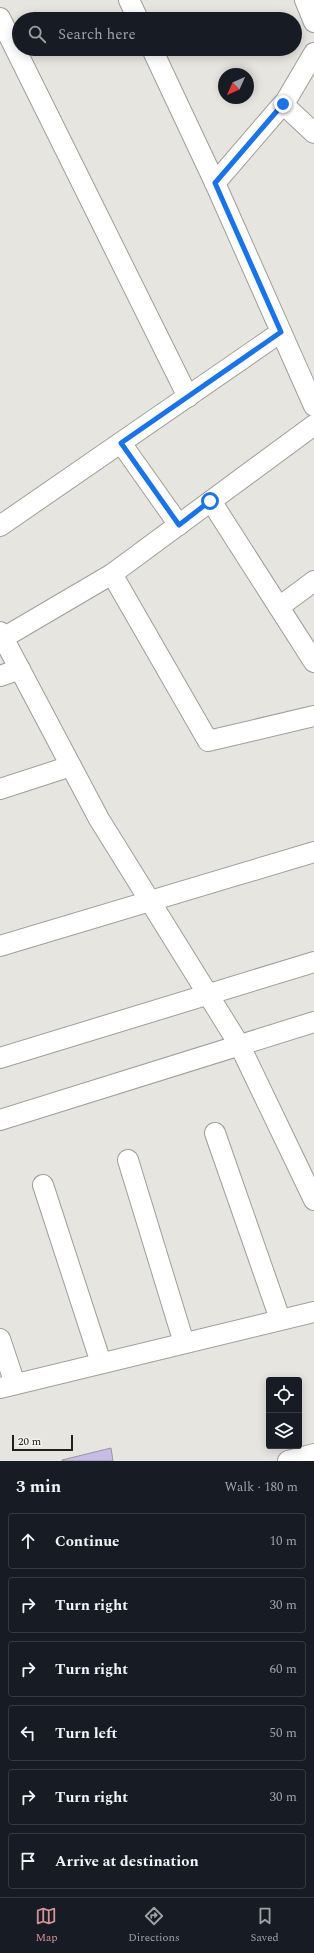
<!DOCTYPE html>
<meta charset="utf-8">
<style>
:root{--surface:#171b24;--page:#242831;--text:#f1f3f6;--muted:#9ea1a6;--line:#363941;--accent:#d49495}
body{margin:0;font-family:Spectral,serif;background:var(--page);color:var(--text)}
.controls{position:absolute;right:12px;bottom:12px;display:grid;overflow:hidden;border-radius:4px;box-shadow:0 2px 10px #0003}
.controls button{width:36px;height:36px;display:grid;place-items:center;padding:0;border:0;border-bottom:1px solid var(--line);background:var(--surface);color:var(--text);font:20px sans-serif}
.compass{position:absolute;left:218px;top:68px;width:36px;height:36px;border-radius:50%;background:var(--surface);box-shadow:0 2px 10px #0003;rotate:225deg}
.scale{position:absolute;left:12px;bottom:10px;width:61px;box-sizing:border-box;padding-left:4px;border:2px solid #21201f;border-top:0;font-size:11px;line-height:14px;white-space:nowrap;color:#21201f;-webkit-text-stroke:3px #f3f2ee;paint-order:stroke}
.stop{position:absolute;width:12px;height:12px;margin:-9px;border:3px solid #1a73e8;border-radius:50%;background:#fff}
.stop.end{background:#1a73e8;border-color:#fff;box-shadow:0 1px 4px #0008}
.list{margin:0;padding:0;list-style:none}
h2{display:flex;justify-content:space-between;align-items:center;height:52px;margin:0;padding:0 16px;font-size:17px}
h2 small{font-size:13px;font-weight:400;color:var(--muted)}
.list li{display:grid;grid-template-columns:26px 1fr auto;gap:12px;align-items:center;box-sizing:border-box;height:56px;margin:0 8px 8px;padding:0 8px;border:1px solid var(--line);border-radius:4px}
.list b{display:block;font-size:15px;white-space:nowrap}
.list em{font-size:13px;font-style:normal;color:var(--muted)}
.icon{flex:none;width:22px;height:22px;fill:none;stroke:currentColor;stroke-width:2;stroke-linecap:round;stroke-linejoin:round}
.map{position:relative;flex:none;width:314px;height:1461px;overflow:hidden}
.search{position:absolute;background:var(--surface);box-shadow:0 2px 10px #0003;left:12px;right:12px;top:12px;height:44px;display:flex;align-items:center;gap:10px;box-sizing:border-box;padding:0 14px;border-radius:22px;color:var(--muted);font-size:15px}
.sheet{height:436px;background:var(--surface)}
nav{display:flex;justify-content:space-around;align-items:center;box-sizing:border-box;height:56px;border-top:1px solid var(--line);background:var(--surface);font-size:11px;color:var(--muted)}
nav a{display:grid;justify-items:center;gap:2px}
nav .on{color:var(--accent)}
.map>svg:first-child{display:block}
.building{fill:#c7bce7;stroke:#97969a}
.lines{fill:none;stroke-linecap:round;stroke-linejoin:round}
.minor-casing{stroke:#9f9e9a;stroke-width:22}
.minor{stroke:#fff;stroke-width:20}
.route{stroke:#1a73e8;stroke-width:5}
</style>
<div class="map">
<svg width="314" height="1461" viewBox="0 0 314 1461">
<rect width="100%" height="100%" fill="#e6e5e0"/>
<polygon class="building" points="111,1448 113,1461 62,1461 62,1460"/>
<g class="lines">
<g class="minor-casing">
<g id="minor">
<polyline points="129,0 138,19"/>
<polyline points="305,0 314,22"/>
<polyline points="0,18 188,397"/>
<polyline points="152,49 215,183"/>
<polyline points="284,104 314,53"/>
<polyline points="314,133 283,104 215,183 314,406"/>
<polyline points="121,443 179,525"/>
<polyline points="211,501 314,662"/>
<polyline points="0,526 281,332"/>
<polyline points="112,574 314,425"/>
<polyline points="279,607 314,581"/>
<polyline points="0,632 99,819 240,1046 314,1200"/>
<polyline points="3,638 112,574 208,741 314,716"/>
<polyline points="0,676 20,669"/>
<polyline points="0,789 71,766"/>
<polyline points="0,946 314,852"/>
<polyline points="0,1058 314,962"/>
<polyline points="0,1120 314,1022"/>
<polyline points="215,1133 280,1319"/>
<polyline points="128,1160 184,1343"/>
<polyline points="43,1185 101,1363"/>
<polyline points="0,1339 15,1384"/>
<polyline points="0,1388 314,1312"/>
<polyline points="288,1461 314,1454"/>
</g>
</g>
<use href="#minor" class="minor"/>
</g>
<g class="lines">
<polyline class="route" points="210,501 179,525 121,443 281,332 215,183 283,104"/>
</g>
</svg>
<div class="controls">
<button><svg class="icon" aria-label="locate" viewBox="0 0 24 24"><circle cx="12" cy="12" r="6"/><path d="M12 2v4M12 18v4M2 12h4M18 12h4"/></svg></button>
<button><svg class="icon" aria-label="layers" viewBox="0 0 24 24"><path d="M12 4l9 5-9 5-9-5zM3 14l9 5 9-5"/></svg></button>
</div>
<svg class="compass" viewBox="-18 -18 36 36"><path d="M0-13l5 13h-10z" fill="#e53935"/><path d="M0 13l5-13h-10z" fill="#9ea1a6"/></svg>
<div class="scale">20 m</div>
<div class="stop" style="left:210px;top:501px"></div>
<div class="stop end" style="left:283px;top:104px"></div>
<div class="search"><svg class="icon" aria-label="search" viewBox="0 0 24 24"><circle cx="10" cy="10" r="6"/><path d="M15 15l6 6"/></svg>Search here</div>
</div>
<section class="sheet">
<h2>3 min<small>Walk · 180 m</small></h2>
<ul class="list">
<li><svg class="icon" aria-label="ahead" viewBox="0 0 24 24"><path d="M12 20V5M6 11l6-6 6 6"/></svg><div><b>Continue</b></div><em>10 m</em></li>
<li><svg class="icon" aria-label="right" viewBox="0 0 24 24"><path d="M7 20v-9h11M14 6l5 5-5 5"/></svg><div><b>Turn right</b></div><em>30 m</em></li>
<li><svg class="icon" aria-label="right" viewBox="0 0 24 24"><path d="M7 20v-9h11M14 6l5 5-5 5"/></svg><div><b>Turn right</b></div><em>60 m</em></li>
<li><svg class="icon" aria-label="left" viewBox="0 0 24 24"><path d="M17 20v-9H6M10 6l-5 5 5 5"/></svg><div><b>Turn left</b></div><em>50 m</em></li>
<li><svg class="icon" aria-label="right" viewBox="0 0 24 24"><path d="M7 20v-9h11M14 6l5 5-5 5"/></svg><div><b>Turn right</b></div><em>30 m</em></li>
<li><svg class="icon" aria-label="arrive" viewBox="0 0 24 24"><path d="M6 21V4h12l-3 4 3 4H6"/></svg><div><b>Arrive at destination</b></div></li>
</ul>
</section>
<nav>
<a class="on"><svg class="icon" aria-label="map" viewBox="0 0 24 24"><path d="M3 6l6-2 6 2 6-2v14l-6 2-6-2-6 2zM9 4v14M15 6v14"/></svg>Map</a>
<a><svg class="icon" aria-label="directions" viewBox="0 0 24 24"><path d="M12 3l9 9-9 9-9-9zM9 14v-3h6M13 9l2 2-2 2"/></svg>Directions</a>
<a><svg class="icon" aria-label="saved" viewBox="0 0 24 24"><path d="M7 4h10v16l-5-4-5 4z"/></svg>Saved</a>
</nav>
